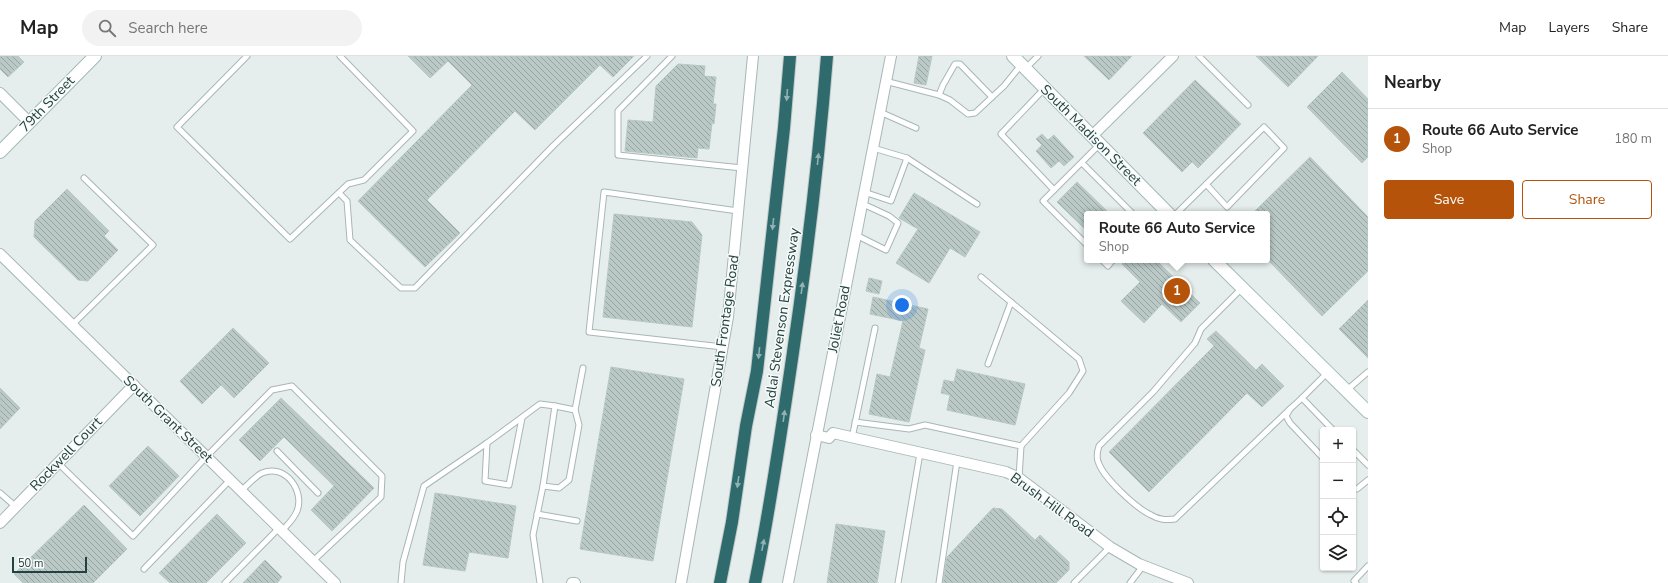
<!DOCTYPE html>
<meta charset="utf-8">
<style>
:root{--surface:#fff;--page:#f2f2f2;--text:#222;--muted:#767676;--line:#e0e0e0;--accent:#b45309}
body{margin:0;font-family:"Nunito Sans",sans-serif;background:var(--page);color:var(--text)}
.controls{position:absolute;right:12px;bottom:12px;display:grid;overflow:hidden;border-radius:4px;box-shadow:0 1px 3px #0004}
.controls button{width:36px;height:36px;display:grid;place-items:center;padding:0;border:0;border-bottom:1px solid var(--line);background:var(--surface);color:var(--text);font:20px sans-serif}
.scale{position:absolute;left:12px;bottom:10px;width:75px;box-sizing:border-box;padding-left:4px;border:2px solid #234140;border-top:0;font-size:11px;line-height:14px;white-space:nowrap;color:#234140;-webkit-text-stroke:3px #f6faf9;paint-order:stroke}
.you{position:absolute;left:902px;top:249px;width:14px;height:14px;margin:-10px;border:3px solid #fff;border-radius:50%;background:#1a73e8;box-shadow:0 0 0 6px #1a73e833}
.badge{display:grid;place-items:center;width:26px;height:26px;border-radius:50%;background:var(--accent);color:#fff;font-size:13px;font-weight:700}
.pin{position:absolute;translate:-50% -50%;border:2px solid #fff;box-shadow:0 1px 4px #0006}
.popup{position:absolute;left:1084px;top:155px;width:186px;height:52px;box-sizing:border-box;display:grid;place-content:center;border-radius:4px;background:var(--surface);filter:drop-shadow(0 1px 3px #0005);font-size:13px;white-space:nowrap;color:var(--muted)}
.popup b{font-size:15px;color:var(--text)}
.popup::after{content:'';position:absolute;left:50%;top:100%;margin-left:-8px;border:8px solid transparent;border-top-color:var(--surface)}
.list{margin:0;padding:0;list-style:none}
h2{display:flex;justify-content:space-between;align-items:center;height:52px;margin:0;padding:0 16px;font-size:17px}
h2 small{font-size:13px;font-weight:400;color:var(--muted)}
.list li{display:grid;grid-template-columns:26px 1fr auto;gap:12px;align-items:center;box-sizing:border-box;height:60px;padding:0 16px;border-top:1px solid var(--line)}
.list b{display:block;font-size:15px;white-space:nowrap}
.list p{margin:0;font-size:13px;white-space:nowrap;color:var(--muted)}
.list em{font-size:13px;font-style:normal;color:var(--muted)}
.actions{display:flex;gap:8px;padding:12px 16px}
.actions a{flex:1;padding:9px 0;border:1px solid var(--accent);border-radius:4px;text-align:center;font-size:14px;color:var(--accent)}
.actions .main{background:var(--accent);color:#fff}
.icon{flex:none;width:22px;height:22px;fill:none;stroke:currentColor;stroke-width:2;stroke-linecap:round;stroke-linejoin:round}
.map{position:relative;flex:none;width:1368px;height:527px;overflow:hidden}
header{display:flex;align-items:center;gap:24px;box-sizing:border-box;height:56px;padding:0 20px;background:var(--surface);border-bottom:1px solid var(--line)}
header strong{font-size:19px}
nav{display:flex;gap:22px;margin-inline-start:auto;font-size:14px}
.search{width:280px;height:36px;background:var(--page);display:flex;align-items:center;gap:10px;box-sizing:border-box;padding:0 14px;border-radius:22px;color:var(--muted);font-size:15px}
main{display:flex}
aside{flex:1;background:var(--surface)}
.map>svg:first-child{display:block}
.building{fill:url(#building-back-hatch);stroke:#b7c8c5}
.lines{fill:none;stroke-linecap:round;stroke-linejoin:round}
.lane-casing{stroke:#a7b7b5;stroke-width:7}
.street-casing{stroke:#a7b7b5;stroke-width:12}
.secondary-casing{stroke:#a3bab8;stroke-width:14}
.highway-casing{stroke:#c1caca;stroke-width:14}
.lane{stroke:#fff;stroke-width:5}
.street{stroke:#fff;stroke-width:10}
.secondary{stroke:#fff;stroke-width:12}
.highway{stroke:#2f6a6d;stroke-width:12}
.oneway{fill:#92b2b3}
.labels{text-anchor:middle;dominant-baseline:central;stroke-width:3;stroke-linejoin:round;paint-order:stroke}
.street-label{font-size:14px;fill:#234140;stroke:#f6faf9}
</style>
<header>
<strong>Map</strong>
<div class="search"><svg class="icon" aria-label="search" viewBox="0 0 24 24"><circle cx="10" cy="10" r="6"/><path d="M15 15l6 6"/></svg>Search here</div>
<nav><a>Map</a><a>Layers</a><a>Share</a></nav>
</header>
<main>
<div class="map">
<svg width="1368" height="527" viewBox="0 0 1368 527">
<defs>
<pattern id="building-back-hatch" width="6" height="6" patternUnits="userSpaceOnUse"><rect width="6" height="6" fill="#bac9c6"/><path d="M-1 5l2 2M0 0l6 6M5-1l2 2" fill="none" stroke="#97a5a2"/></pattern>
</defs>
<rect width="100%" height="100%" fill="#e5eeec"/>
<g class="building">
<polygon points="0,0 18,0 24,6 8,21 0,13"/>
<polygon points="408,0 634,0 613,21 600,9 535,74 515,55 427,144 460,177 425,211 358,145 472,29 448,5 430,22"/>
<polygon points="919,0 932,0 926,29 914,27"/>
<polygon points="1084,0 1132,0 1109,24"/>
<polygon points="1256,0 1318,0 1288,31"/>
<polygon points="678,8 705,10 704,20 716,21 713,48 716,48 714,68 712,67 709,93 698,92 697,102 625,95 628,64 653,66 656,30"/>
<polygon points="1342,16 1368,43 1368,101 1362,107 1307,51"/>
<polygon points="1195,24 1241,68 1198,112 1192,106 1182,116 1143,77"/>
<polygon points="1042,78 1048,84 1054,79 1074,101 1064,110 1059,105 1051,112 1036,95 1042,89 1036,83"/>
<polygon points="1310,101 1368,161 1368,215 1322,260 1267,203 1267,158 1252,158"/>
<polygon points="1077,126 1110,158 1087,158 1087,175 1057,146"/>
<polygon points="67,133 109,175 104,180 118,194 88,225 78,224 34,181 35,165"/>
<polygon points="914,137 980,176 965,201 950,192 929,227 896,207 918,173 899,162"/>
<polygon points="614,158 692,166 702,179 692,271 603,261"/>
<polygon points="1126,204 1156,204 1200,247 1181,266 1162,248 1144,267 1121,245 1140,226 1122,208"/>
<polygon points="869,222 882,225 879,238 866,235"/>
<polygon points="873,241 928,253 919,292 925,294 909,366 869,358 877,318 890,321 903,265 870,258"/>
<polygon points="1368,244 1368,302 1339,273"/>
<polygon points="233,272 269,307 234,342 221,329 202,348 180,325"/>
<polygon points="1216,275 1256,314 1262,308 1284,330 1262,351 1247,337 1149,436 1109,396 1214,290 1207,283"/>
<polygon points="611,311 684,323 653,505 580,493"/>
<polygon points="957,313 1025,328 1015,369 947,354 950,339 941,337 944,324 954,326"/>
<polygon points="0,332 20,352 0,373"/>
<polygon points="281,342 374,432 332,475 311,454 334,430 284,381 260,405 239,384"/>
<polygon points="148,390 179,420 140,460 109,430"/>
<polygon points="435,437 516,450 508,502 469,496 465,515 423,509"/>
<polygon points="84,449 127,493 93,527 23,527 14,518"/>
<polygon points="993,452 1002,453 1035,484 1040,479 1069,506 1069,514 1056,527 943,527 947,501"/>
<polygon points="217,458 246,487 206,527 170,527 159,517"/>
<polygon points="836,468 885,475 877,527 827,527"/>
<polygon points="265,504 282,521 277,527 243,527"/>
</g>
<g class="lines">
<g class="lane-casing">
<g id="lane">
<polyline points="247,0 177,71 290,183 348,128 364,124 413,75 340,0"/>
<polyline points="672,0 618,55 618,99 742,112"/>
<polyline points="1199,0 1248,49"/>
<polyline points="1026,12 1038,0"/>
<polyline points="885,25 939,39 950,44 968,58 975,57 1004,30 1021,9"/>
<polyline points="1044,33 1001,78 1054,134 1100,88"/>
<polyline points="939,39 943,29 955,8 960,8 992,41"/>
<polyline points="880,56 916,72"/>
<polyline points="873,92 907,102 977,148"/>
<polyline points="1082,107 1133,158"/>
<polyline points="1054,134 1043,145 1087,189"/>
<polyline points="864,136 891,145 907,102"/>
<polyline points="339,137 347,145 350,184 401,232 415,232 553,90 647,0"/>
<polyline points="1176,158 1264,71 1284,92 1227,151 1206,128"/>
<polyline points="856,179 886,194 898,167 889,160 863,148"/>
<polyline points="1102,204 1108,210 1113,204"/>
<polyline points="981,221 1079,303 1083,315 1069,337 1021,390"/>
<path d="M1242,232L1201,273L1195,287L1153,336L1099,390C1097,396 1096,402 1099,408C1105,423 1136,452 1151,459C1159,464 1166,464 1175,463L1290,353"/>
<polyline points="72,269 153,189 84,122"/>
<polyline points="723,291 589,276 604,136 738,155"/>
<polyline points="988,308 1011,246"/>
<polyline points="1328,316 1302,342 1333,374"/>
<polyline points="1347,334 1368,316"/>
<polyline points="1302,342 1290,353 1286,360 1290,367 1323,402"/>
<polyline points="575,354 583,312"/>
<polyline points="855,366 909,373 925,369 1021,390 1019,422"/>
<polyline points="852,382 875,272"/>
<polyline points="487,387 485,425 509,429 522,362"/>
<polyline points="1353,394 1368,409"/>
<polyline points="277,395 318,437"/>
<polyline points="58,407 133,480 206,401 272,334 292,330 382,420 381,441 313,505"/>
<polyline points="543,430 559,432 569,424 579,369 575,354 555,350"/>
<polyline points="1353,433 1357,433 1368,424"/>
<path d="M241,435C248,429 254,421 262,417C285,407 305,435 297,455C294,463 287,469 282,475"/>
<polyline points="0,437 15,450"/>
<polyline points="537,458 577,465"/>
<polyline points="144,513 230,424"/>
<polyline points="225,527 279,472"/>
<polyline points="401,527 403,506 424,430 487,387 540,348 555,350 543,430 533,479 540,527"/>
<polyline points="898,527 920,397"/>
<polyline points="939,527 957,405"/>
<polyline points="1074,527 1110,491"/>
<polyline points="1130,527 1143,510"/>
<polyline points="1356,527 1354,525 1368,510"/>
</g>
</g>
<g class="street-casing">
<g id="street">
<polyline points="0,37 29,66"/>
<polyline points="1092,80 1173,0"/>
<polyline points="0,198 335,527"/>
<polyline points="816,379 829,382 833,377 1006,416 1019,422 1110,491 1139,508 1188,527"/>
<polyline points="0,467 134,329"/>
<polyline points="572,527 575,527"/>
<polyline points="681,527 728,261 753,0"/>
<polyline points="788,527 891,0"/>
</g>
</g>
<g class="secondary-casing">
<g id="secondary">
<polyline points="1013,0 1169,158"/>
<polyline points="0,96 95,0"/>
<polyline points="1214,204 1368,356"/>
</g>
</g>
<g class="highway-casing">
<g id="highway">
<polyline points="720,527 732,466 746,370 757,315 784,72 790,0"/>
<path d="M755,527C770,453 781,378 792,303C807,202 819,102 827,0"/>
</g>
</g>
<use href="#lane" class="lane"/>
<use href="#street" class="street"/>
<use href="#secondary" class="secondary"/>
<use href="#highway" class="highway"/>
</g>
<defs><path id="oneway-solid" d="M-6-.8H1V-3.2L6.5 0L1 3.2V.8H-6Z"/></defs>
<g class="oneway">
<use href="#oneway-solid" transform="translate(787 39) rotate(94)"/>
<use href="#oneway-solid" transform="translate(818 103) rotate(-84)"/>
<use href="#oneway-solid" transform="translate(773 168) rotate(96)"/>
<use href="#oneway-solid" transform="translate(802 232) rotate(-82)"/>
<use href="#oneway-solid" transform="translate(759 297) rotate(96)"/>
<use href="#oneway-solid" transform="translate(784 360) rotate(-82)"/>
<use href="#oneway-solid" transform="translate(738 426) rotate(98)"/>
<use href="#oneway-solid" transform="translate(763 489) rotate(-79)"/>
</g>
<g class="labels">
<g class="street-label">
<text transform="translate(47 48) rotate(-46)">79th Street</text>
<text transform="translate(1091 79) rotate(45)">South Madison Street</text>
<text transform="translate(782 262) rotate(-82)">Adlai Stevenson Expressway</text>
<text transform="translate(839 263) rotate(-79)">Joliet Road</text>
<text transform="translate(725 265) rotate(-82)">South Frontage Road</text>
<text transform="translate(168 363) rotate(44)">South Grant Street</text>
<text transform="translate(66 398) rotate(-46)">Rockwell Court</text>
<text transform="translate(1052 449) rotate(36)">Brush Hill Road</text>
</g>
</g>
</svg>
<div class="controls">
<button>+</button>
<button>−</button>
<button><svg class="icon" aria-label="locate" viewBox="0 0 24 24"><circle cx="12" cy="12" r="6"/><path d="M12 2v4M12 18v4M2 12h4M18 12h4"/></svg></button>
<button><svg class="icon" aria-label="layers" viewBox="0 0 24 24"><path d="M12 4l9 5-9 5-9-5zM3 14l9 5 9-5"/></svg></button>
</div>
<div class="scale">50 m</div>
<div class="you"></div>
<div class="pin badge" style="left:1177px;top:235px">1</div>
<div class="popup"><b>Route 66 Auto Service</b>Shop</div>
</div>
<aside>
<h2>Nearby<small></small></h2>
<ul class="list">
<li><span class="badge">1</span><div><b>Route 66 Auto Service</b><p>Shop</p></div><em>180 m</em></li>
</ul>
<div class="actions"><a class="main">Save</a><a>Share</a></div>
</aside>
</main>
